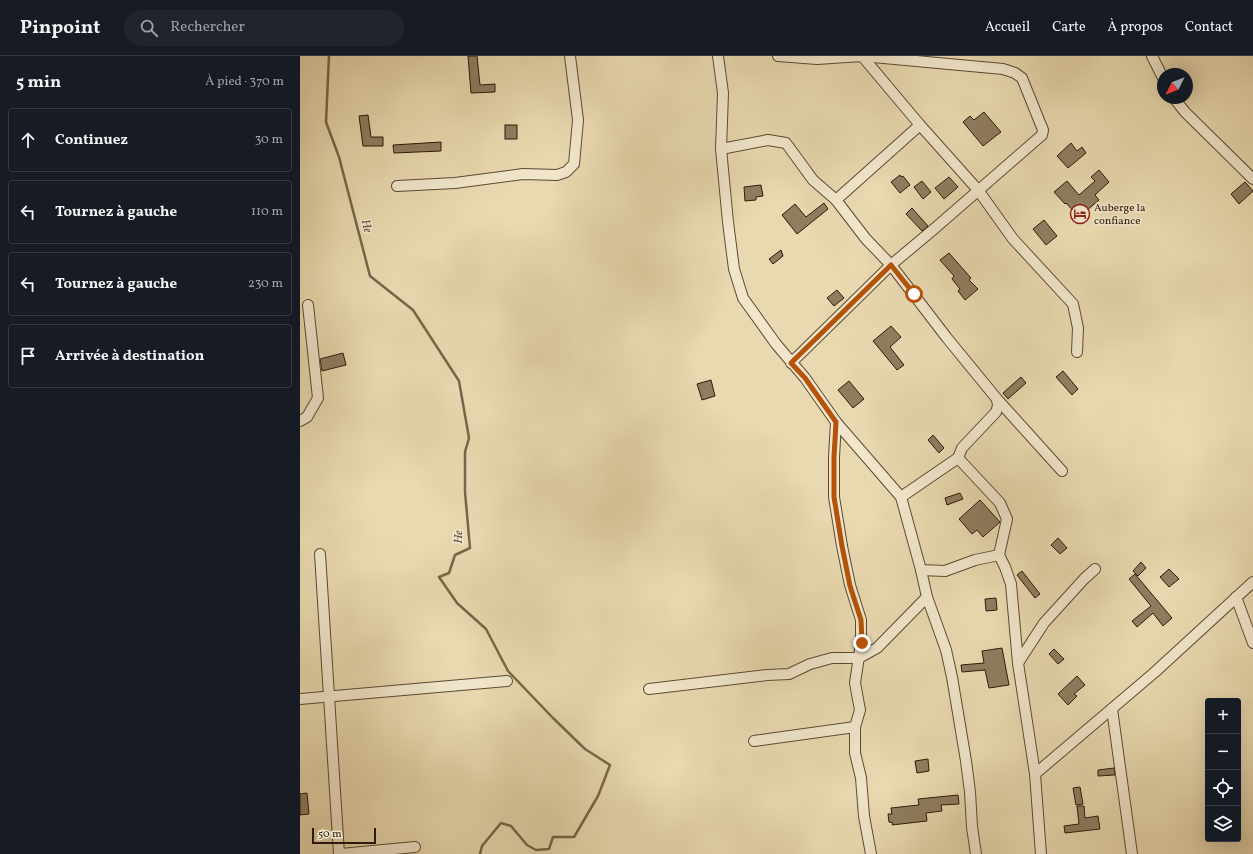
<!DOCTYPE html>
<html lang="fr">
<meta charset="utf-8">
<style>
:root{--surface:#171b24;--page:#20242c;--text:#f1f3f6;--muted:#9ea1a6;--line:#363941}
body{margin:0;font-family:Vollkorn,serif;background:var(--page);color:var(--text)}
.controls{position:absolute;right:12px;bottom:12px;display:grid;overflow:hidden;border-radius:4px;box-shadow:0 4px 16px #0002}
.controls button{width:36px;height:36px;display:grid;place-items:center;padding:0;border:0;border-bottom:1px solid var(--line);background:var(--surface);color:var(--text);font:20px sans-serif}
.compass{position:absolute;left:857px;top:12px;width:36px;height:36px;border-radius:50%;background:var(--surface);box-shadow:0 4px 16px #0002;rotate:228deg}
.scale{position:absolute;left:12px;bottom:10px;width:64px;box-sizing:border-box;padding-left:4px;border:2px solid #2d1a09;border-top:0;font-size:11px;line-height:14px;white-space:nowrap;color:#2d1a09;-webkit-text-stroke:3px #f1e6cc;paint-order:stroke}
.stop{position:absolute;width:12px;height:12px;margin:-9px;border:3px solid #b45309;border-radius:50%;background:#fff}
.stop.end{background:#b45309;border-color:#fff;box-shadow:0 1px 4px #0008}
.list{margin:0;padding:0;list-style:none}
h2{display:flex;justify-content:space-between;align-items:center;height:52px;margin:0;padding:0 16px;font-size:17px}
h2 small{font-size:13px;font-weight:400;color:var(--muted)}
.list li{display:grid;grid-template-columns:26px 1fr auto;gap:12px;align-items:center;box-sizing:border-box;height:64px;margin:0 8px 8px;padding:0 8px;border:1px solid var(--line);border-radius:4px}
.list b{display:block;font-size:15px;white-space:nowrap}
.list em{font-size:13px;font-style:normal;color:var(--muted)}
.icon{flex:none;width:22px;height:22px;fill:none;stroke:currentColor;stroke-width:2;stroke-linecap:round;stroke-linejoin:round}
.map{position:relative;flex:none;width:953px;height:798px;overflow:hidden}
header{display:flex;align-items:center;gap:24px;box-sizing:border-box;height:56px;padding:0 20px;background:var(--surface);border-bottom:1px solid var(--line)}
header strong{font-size:19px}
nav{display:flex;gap:22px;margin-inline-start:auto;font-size:14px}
.search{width:280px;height:36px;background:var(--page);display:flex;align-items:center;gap:10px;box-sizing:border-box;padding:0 14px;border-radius:22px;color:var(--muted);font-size:15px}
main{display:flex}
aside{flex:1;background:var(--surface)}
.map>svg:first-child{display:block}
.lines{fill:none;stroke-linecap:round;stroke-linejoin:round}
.stream{stroke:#77664b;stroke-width:2.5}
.building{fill:#8f7d60;stroke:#2d1a09}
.minor-casing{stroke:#5c4a33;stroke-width:12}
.minor{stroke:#f1e6cc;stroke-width:10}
.route{stroke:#b45309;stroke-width:5}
.labels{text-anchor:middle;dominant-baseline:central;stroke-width:3.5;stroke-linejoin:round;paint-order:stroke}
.poi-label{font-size:11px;fill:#2d1a09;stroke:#f1e6cc;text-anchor:start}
.water-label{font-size:12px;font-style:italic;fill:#5f4c35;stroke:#f1e6cc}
</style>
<header>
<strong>Pinpoint</strong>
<div class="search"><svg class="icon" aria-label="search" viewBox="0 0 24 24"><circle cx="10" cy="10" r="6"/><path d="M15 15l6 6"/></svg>Rechercher</div>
<nav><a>Accueil</a><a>Carte</a><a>À propos</a><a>Contact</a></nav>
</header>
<main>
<aside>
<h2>5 min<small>À pied · 370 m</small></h2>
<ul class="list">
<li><svg class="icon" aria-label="ahead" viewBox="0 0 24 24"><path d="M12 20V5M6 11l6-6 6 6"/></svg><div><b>Continuez</b></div><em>30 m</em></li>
<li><svg class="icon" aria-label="left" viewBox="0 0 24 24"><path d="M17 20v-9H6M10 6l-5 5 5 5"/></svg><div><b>Tournez à gauche</b></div><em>110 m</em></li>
<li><svg class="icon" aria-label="left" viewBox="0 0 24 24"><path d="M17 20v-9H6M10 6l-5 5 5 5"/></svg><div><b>Tournez à gauche</b></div><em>230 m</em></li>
<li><svg class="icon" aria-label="arrive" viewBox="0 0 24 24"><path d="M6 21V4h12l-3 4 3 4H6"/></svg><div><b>Arrivée à destination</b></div></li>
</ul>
</aside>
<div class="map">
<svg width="953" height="798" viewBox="0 0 953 798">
<rect width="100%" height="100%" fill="#e9d9b0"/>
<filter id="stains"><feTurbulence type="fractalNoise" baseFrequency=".005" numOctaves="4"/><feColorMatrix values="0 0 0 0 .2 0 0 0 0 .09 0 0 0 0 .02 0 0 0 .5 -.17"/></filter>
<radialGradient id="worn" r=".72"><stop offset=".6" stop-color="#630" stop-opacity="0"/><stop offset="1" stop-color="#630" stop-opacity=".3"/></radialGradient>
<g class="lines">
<polyline class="stream" points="29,0 26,66 39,101 70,220 113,254 159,325 169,382 165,396 165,436 170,492 155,499 149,517 139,521 157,547 186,573 208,615 253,662 285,693 310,709 298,740 274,781 253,781 249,793 236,794 227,789 211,770 201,767 182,790 180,798"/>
</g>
<g class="building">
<polygon points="168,0 177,0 180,29 195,28 195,36 171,37"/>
<polygon points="684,56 701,76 683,90 663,66 670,60 674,64"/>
<polygon points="68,59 71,81 83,81 83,90 63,90 59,60"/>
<rect x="205" y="69" width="12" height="14"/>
<polygon points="141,86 141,95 94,97 93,89"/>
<polygon points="771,87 777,95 782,91 786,97 768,112 757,100"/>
<polygon points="799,114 809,126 795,139 799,144 779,161 766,147 765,148 754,136 767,125 779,139 795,125 791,121"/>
<polygon points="600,119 601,121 603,120 610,129 600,137 591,126"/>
<polygon points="649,121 658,131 644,143 635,132"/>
<polygon points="622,125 631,136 623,143 614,131"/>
<polygon points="945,126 953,135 939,148 931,138"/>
<polygon points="461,129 463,140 456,141 456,144 445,145 444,131"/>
<polygon points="524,147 528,153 497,178 482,159 495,148 506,161"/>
<polygon points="612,152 628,170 622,175 606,158"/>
<polygon points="744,164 757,180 746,189 733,173"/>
<polygon points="481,194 483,200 473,208 469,203"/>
<polygon points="649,197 671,222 669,224 678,233 665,244 658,235 660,233 652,223 654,220 640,204"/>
<polygon points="537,234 544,242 534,250 527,242"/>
<polygon points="591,270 601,281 590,291 604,309 597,314 573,285"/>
<polygon points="43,297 46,309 22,315 20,303"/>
<polygon points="763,315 778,333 772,339 756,321"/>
<polygon points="721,321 726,327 708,343 703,337"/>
<polygon points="411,324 415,340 402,344 397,328"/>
<polygon points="549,325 564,343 553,352 538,334"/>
<polygon points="633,379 644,392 639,397 628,384"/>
<polygon points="660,437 663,443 647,449 645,442"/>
<polygon points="680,444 700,466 683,481 677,474 672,478 659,463"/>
<polygon points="758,482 767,492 760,498 751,489"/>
<polygon points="841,506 846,512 838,520 833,515"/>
<polygon points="869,513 879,523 869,531 860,521"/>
<polygon points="722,515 740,538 735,542 717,519"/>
<polygon points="835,518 872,562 863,570 853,557 837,571 832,565 851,550 829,523"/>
<polygon points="696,542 697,554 686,555 685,543"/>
<polygon points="702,592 709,629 689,632 685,614 662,616 661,609 684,607 682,595"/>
<polygon points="754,593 764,603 758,608 749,598"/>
<polygon points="777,620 785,629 774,638 777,640 768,649 758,638"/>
<polygon points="628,703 629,715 617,717 615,705"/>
<polygon points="814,712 815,719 798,720 798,714"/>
<polygon points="780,731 783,748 776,749 773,732"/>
<polygon points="7,737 9,758 0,759 0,738"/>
<polygon points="658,739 659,748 641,749 642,755 626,757 627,765 592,769 593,767 589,766 588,758 592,758 591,752 619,749 618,743"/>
<polygon points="777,750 784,750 785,762 798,760 800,773 765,777 764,770 779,768"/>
</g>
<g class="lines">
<g class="minor-casing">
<g id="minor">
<polyline points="418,0 423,37 421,93 428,166 434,213 443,242 476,288 505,322 536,366 601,441 621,514 645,515 675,504 699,499 707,463 700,447 658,402 662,392 696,356 698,350 697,343"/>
<polyline points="478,0 517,3 562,0 703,13 715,17 722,22 743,74 742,79 634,173 591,209 491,307"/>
<polyline points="562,0 620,69 678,134 713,183 773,248 778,272 777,296"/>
<polyline points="852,0 863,22"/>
<polyline points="874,42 885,56 953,123"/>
<polyline points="421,93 468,84 486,87 513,124 536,144 566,183 591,209 647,282 697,343 762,415"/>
<polyline points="97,130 155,127 223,118 257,119 266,116 274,108 278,64 270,0"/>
<polyline points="536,144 620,69"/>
<polyline points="0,365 7,361 18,342 8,249"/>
<polyline points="536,366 534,401 534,441 542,490 550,529 561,564 561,587 555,627 560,654 555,671 555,697 561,722 564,760 571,798"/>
<polyline points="601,441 658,402"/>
<polyline points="20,498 39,798"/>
<polyline points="699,499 705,511 711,528 718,607 735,718 741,798"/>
<polyline points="621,514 627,541 646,594 652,621 666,705 670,736 672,771 676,798"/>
<polyline points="936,541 953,587"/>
<polyline points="718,607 744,567 784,523 795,513"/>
<polyline points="349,633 467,619 489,618 510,608 532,602 559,602 577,592 627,541"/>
<polyline points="0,643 207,625"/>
<polyline points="812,653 832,798"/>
<polyline points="454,685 555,671"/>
<polyline points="735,718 855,616 953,526"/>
<polyline points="41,798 115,791"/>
</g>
</g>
<use href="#minor" class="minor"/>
</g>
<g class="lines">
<polyline class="route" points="562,587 561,564 550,530 542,490 534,441 534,401 536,366 505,322 491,307 591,209 614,238"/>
</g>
<defs>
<g id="hotel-ring" transform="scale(1)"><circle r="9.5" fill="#f1e6cc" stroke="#8f2418" stroke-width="1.5"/><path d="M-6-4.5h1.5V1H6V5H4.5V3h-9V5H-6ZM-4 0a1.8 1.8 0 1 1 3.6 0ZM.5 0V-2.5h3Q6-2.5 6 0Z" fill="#8f2418"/></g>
</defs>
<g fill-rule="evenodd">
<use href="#hotel-ring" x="780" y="158"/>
</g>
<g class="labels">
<g class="poi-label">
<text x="794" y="152">Auberge la<tspan x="794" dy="13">confiance</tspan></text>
</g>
<g class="water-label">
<text transform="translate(66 170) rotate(75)">He</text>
<text transform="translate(159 481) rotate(-87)">He</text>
</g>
</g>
<rect width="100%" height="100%" filter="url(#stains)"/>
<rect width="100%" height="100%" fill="url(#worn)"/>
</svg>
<div class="controls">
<button>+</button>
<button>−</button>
<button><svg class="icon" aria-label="locate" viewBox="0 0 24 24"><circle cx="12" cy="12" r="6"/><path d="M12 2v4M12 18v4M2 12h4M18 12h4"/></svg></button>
<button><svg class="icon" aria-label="layers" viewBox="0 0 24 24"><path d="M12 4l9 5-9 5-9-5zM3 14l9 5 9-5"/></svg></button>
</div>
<svg class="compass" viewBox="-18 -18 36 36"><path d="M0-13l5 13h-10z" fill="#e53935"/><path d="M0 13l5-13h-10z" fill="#9ea1a6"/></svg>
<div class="scale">50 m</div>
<div class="stop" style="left:614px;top:238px"></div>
<div class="stop end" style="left:562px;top:587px"></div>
</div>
</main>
